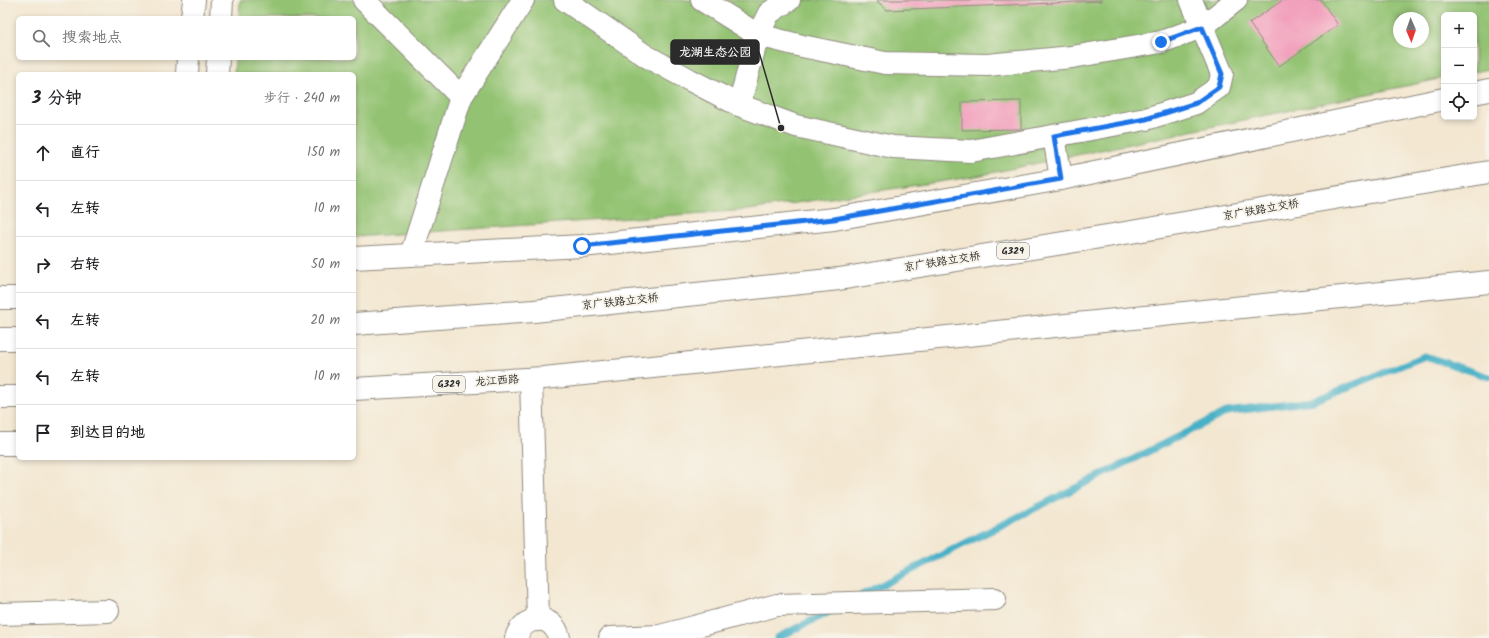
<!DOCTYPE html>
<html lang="zh">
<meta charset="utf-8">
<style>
:root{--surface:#fff;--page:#f6f6f6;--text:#202124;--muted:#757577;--line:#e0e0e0}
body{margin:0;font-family:Kalam,"LXGW WenKai TC",sans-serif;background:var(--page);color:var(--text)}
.controls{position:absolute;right:12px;top:12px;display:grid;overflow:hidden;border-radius:6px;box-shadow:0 2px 6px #0003}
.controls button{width:36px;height:36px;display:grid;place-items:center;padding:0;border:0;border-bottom:1px solid var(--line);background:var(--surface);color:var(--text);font:20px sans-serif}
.compass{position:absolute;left:1393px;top:12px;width:36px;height:36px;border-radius:50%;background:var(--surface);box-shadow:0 2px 6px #0003;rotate:178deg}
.stop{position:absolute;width:12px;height:12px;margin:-9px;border:3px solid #1a73e8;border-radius:50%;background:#fff}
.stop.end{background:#1a73e8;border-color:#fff;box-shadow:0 1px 4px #0008}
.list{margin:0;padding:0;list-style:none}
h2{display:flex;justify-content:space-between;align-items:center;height:52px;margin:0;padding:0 16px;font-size:17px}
h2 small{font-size:13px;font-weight:400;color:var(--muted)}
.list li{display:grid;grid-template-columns:26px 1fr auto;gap:12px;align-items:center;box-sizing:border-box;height:56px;padding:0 16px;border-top:1px solid var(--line)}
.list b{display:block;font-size:15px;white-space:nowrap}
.list em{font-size:13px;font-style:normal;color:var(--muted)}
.icon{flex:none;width:22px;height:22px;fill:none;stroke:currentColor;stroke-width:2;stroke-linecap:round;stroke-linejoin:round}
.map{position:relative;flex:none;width:1489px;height:638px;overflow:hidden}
.search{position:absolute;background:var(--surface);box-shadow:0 2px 6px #0003;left:16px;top:16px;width:340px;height:44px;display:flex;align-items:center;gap:10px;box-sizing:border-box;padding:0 14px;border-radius:6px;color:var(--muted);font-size:15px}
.panel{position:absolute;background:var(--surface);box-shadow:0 2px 6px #0003;left:16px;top:72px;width:340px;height:388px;border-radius:6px}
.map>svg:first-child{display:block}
.green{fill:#93c372;stroke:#5f774e;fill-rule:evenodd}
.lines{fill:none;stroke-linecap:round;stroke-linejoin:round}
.stream{stroke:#48b1c7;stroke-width:7}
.building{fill:#f2a1bd}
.minor-casing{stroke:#8f897e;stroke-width:24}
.highway-casing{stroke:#8f897e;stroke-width:24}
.minor{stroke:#fff;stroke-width:22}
.highway{stroke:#fff;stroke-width:22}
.route{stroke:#1a73e8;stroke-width:5}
.labels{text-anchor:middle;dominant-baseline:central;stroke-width:3.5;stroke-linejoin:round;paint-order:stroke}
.shield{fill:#f7f3e8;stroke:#686764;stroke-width:1}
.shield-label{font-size:10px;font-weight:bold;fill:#2b2b2b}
.street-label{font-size:11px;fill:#2b2b2b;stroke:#f7f3e8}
.leader{fill:none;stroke:#2b2b2b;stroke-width:1.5}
.callout-dot{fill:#2b2b2b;stroke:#f7f3e8;stroke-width:1.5}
.callout{fill:#2b2b2b;stroke:#2b2b2b;stroke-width:1.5}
.callout-label{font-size:12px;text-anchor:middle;font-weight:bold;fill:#fff}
</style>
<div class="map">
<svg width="1489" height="638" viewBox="0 0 1489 638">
<rect width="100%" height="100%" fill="#f7f3e8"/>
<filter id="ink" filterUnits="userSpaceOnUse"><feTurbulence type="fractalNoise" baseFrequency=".025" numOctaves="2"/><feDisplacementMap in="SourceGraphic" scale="8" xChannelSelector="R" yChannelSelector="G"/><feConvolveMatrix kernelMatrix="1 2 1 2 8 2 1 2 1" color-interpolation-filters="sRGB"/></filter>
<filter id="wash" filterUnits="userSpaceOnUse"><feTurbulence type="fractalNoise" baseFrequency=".012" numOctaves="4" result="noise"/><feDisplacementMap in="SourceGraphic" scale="16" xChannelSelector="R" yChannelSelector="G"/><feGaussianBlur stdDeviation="0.9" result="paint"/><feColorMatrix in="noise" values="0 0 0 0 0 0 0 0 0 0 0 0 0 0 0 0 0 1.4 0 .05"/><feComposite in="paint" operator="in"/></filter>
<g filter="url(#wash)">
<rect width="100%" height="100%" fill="#f3e7d1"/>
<path class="green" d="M240,0H1489V69L1474,72V15H1444V78L972,177L749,210L354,237V74H234L235,58H354V18H239ZM1399,18H1423V42H1399Z"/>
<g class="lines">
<g class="stream">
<polyline points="862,595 1227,412 1313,401 1425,356 1489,377"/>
<polyline points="777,638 831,611"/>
</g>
</g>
<g id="blocks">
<g class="building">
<polygon points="876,0 1102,0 1102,1 887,10"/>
<polygon points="1283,0 1321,0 1338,25 1279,66 1249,23"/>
<polygon points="1021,101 1021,129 962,130 962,102"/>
</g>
</g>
</g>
<g filter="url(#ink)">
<use href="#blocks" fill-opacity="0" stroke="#8f897e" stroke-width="1"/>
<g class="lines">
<g class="minor-casing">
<g id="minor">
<polyline points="364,0 461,97"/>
<polyline points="565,0 646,56 690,80 739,105 796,126 893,147 971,151 1146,119 1196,103 1219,87 1222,74 1191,0"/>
<polyline points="702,0 758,35 802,46 885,63 987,65 1072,57 1161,42 1202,27 1236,0"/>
<polyline points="192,18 194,0"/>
<polyline points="221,18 222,0"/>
<polyline points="187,74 188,58"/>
<polyline points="217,74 218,58"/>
<polyline points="1474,93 1489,90"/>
<polyline points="739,105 758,35 769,13 789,0"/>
<polyline points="1054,136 1061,179"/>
<polyline points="411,255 461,97 523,0"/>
<polyline points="354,258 582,246 834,219 1061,179 1444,99"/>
<polyline points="0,298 18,298"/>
<polyline points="531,379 538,620"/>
<polyline points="0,444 18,444"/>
<polyline points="0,614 108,611"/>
<path d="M516,638C523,614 554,613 559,638"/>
<polyline points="610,638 660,636 777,605 995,599"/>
</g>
</g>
<g class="highway-casing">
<g id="highway">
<polyline points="354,324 534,311 839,279 1113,235 1489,172"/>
<polyline points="0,339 18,339"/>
<polyline points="354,389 544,378 1489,282"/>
<polyline points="0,397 18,397"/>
</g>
</g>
<use href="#minor" class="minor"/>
<use href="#highway" class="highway"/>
</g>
</g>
<g class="lines" filter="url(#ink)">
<polyline class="route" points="582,246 834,219 1061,179 1054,136 1146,119 1196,103 1219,87 1222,74 1202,27 1161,42"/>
</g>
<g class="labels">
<g class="shield">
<rect x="997" y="243" width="32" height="16" rx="3"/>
<rect x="433" y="376" width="32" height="16" rx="3"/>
</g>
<g class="shield-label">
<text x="1013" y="251">G329</text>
<text x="449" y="384">G329</text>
</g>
<g class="street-label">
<text transform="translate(1261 210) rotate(-10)">京广铁路立交桥</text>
<text transform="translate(942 262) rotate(-9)">京广铁路立交桥</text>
<text transform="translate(620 302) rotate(-6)">京广铁路立交桥</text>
<text transform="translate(497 381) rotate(-4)">龙江西路</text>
</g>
</g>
<path class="leader" d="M781 128L759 52"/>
<circle class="callout-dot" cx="781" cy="128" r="4"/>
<rect class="callout" x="671" y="40" width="88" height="24" rx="4"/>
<g class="callout-label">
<text x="715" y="56">龙湖生态公园</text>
</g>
</svg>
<div class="controls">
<button>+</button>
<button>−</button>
<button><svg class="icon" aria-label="locate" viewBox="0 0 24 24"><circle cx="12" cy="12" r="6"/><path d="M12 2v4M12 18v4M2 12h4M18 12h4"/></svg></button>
</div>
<svg class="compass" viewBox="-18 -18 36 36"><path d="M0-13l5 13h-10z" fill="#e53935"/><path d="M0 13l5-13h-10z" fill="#757577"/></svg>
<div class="stop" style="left:582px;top:246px"></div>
<div class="stop end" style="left:1161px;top:42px"></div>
<div class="search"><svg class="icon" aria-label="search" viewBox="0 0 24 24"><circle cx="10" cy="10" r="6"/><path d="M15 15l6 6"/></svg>搜索地点</div>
<section class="panel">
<h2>3 分钟<small>步行 · 240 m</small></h2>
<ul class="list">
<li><svg class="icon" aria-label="ahead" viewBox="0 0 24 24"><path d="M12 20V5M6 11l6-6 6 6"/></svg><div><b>直行</b></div><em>150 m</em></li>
<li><svg class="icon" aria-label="left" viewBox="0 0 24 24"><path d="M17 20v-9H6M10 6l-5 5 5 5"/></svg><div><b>左转</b></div><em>10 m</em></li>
<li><svg class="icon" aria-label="right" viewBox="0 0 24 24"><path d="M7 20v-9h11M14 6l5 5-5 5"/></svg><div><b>右转</b></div><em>50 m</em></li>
<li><svg class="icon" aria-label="left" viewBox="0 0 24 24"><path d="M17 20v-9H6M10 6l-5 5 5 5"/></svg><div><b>左转</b></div><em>20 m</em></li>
<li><svg class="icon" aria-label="left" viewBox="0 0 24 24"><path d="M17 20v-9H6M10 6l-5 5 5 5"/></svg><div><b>左转</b></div><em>10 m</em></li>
<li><svg class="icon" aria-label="arrive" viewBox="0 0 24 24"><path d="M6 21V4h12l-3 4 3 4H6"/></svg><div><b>到达目的地</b></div></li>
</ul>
</section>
</div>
